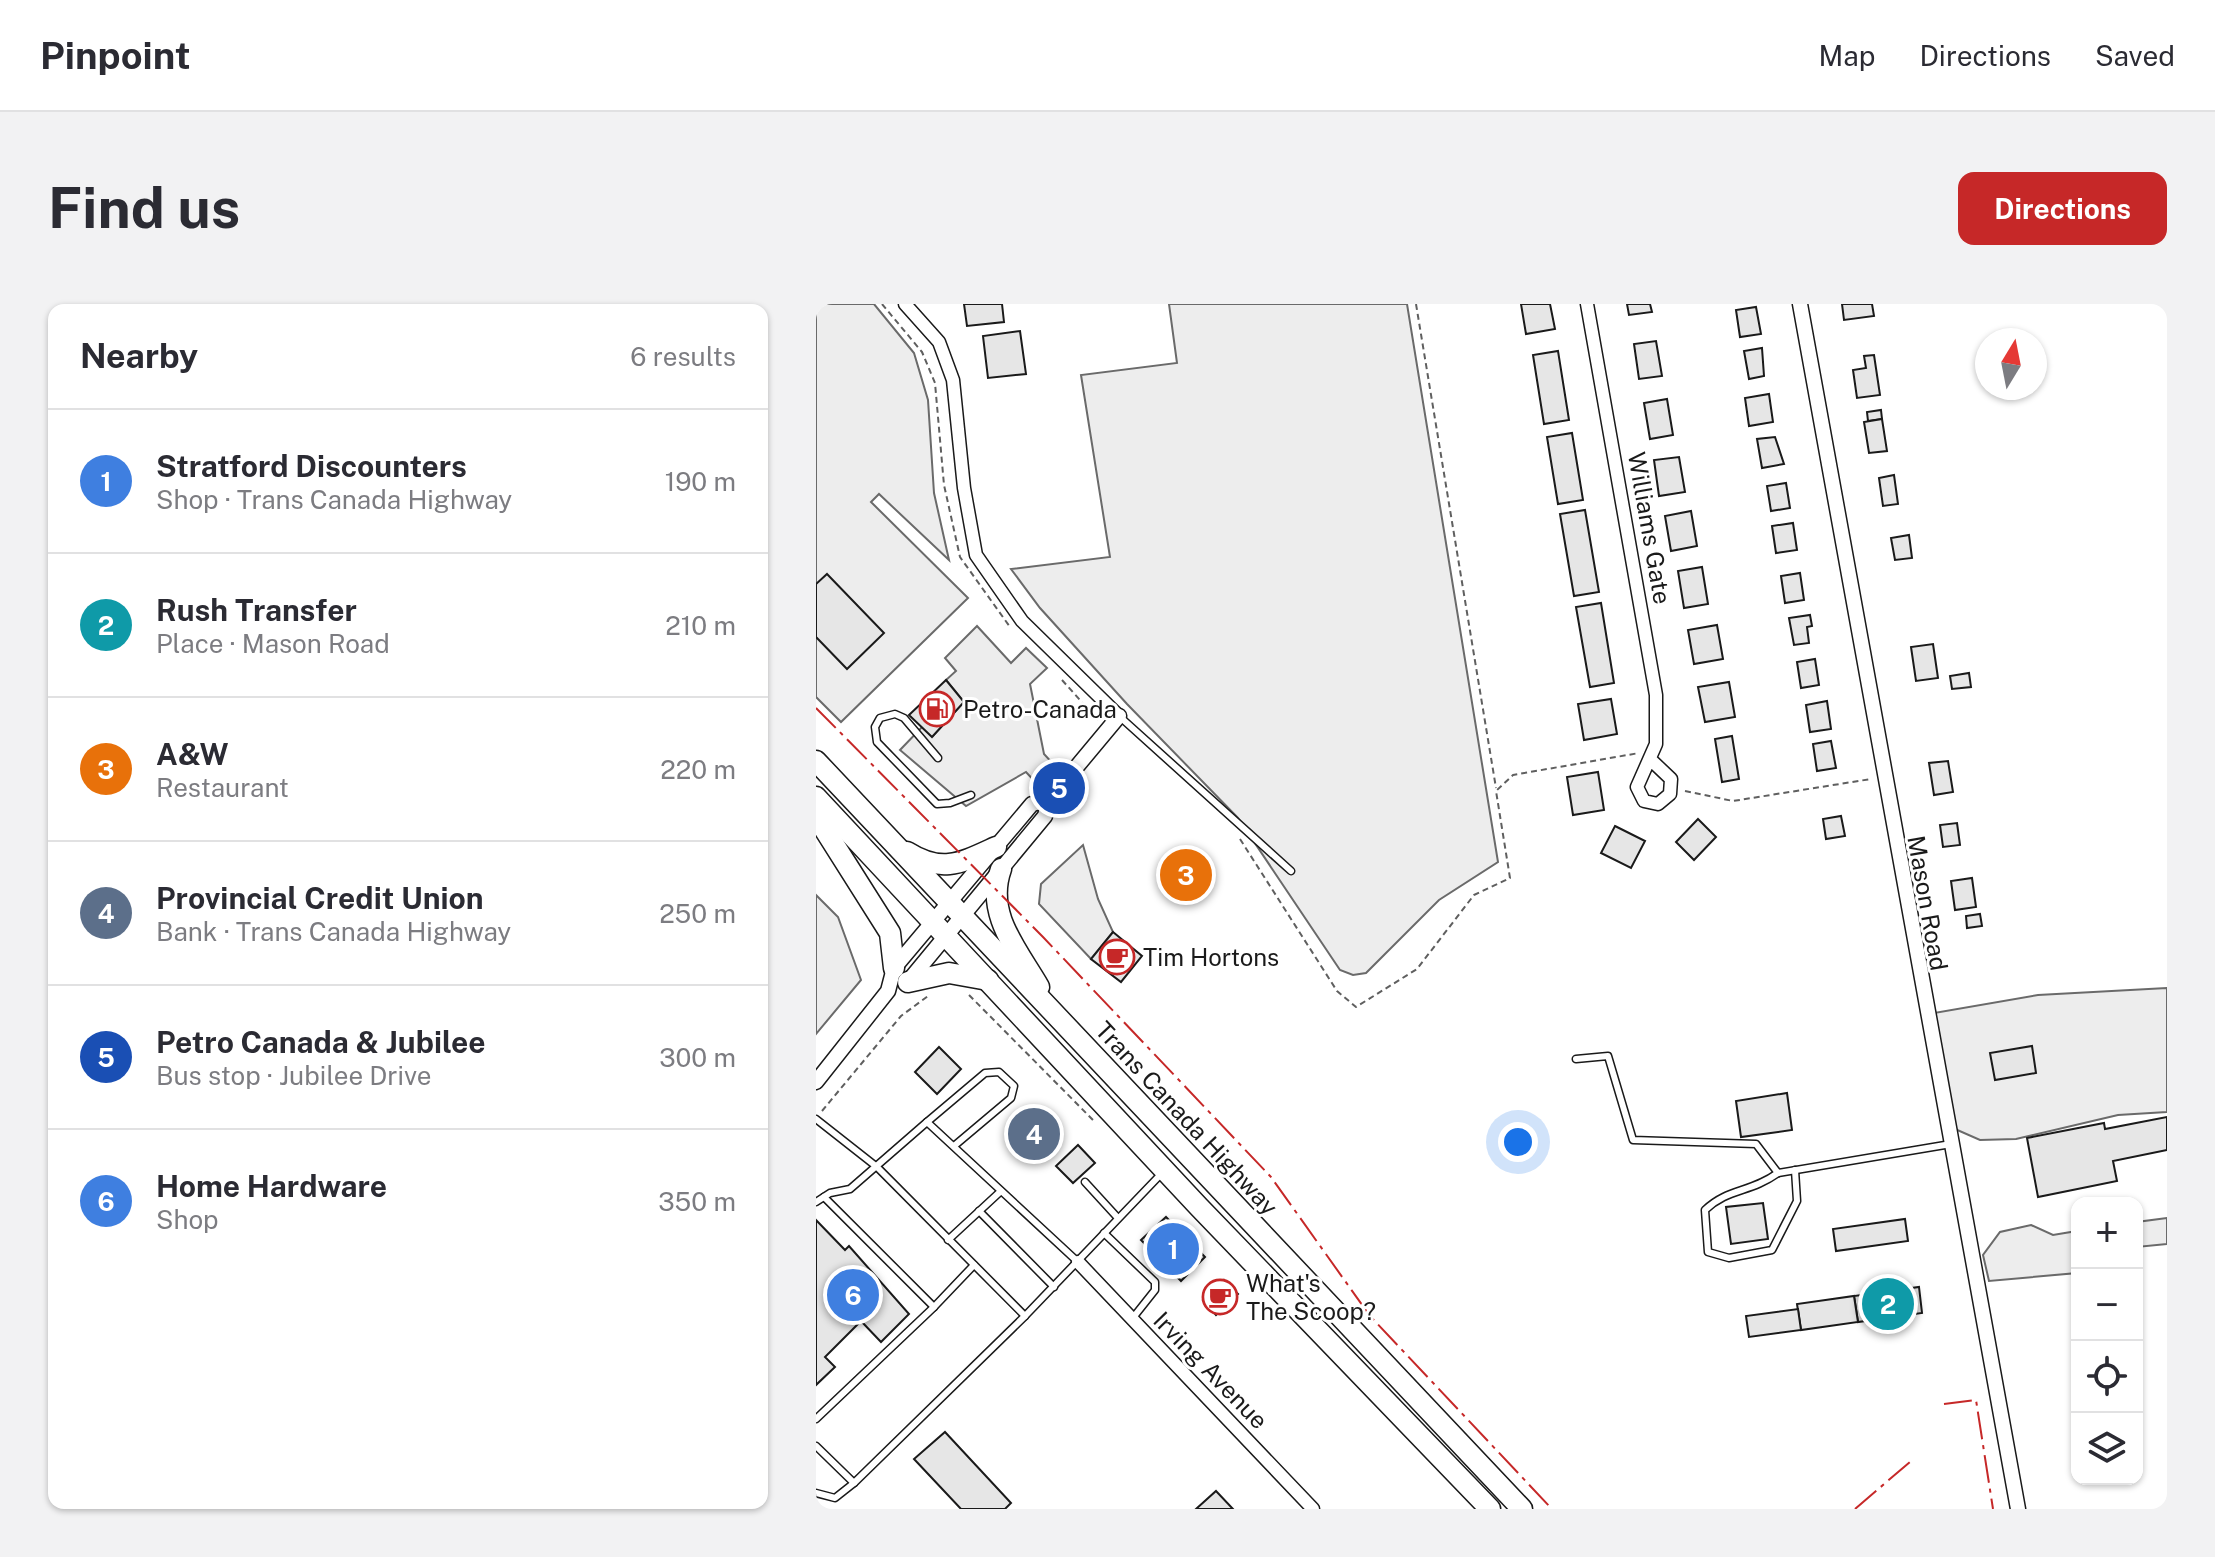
<!DOCTYPE html>
<meta charset="utf-8">
<style>
:root{--surface:#fff;--page:#f2f2f3;--text:#2b2b33;--muted:#7c7c81;--line:#e1e1e2;--accent:#c62828}
body{margin:0;font-family:"Public Sans",sans-serif;background:var(--page);color:var(--text)}
.controls{position:absolute;right:24px;bottom:24px;display:grid;overflow:hidden;border-radius:16px;box-shadow:0 2px 6px #0004}
.controls button{width:72px;height:72px;display:grid;place-items:center;padding:0;border:0;border-bottom:2px solid var(--line);background:var(--surface);color:var(--text);font:40px sans-serif}
.compass{position:absolute;left:1159px;top:24px;width:72px;height:72px;border-radius:50%;background:var(--surface);box-shadow:0 2px 6px #0004;rotate:10deg}
.you{position:absolute;left:702px;top:838px;width:28px;height:28px;margin:-20px;border:6px solid #fff;border-radius:50%;background:#1a73e8;box-shadow:0 0 0 12px #1a73e833}
.badge{display:grid;place-items:center;width:52px;height:52px;border-radius:50%;background:var(--accent);color:#fff;font-size:26px;font-weight:700}
.pin{position:absolute;translate:-50% -50%;border:4px solid #fff;box-shadow:0 2px 8px #0006}
.list{margin:0;padding:0;list-style:none}
h2{display:flex;justify-content:space-between;align-items:center;height:104px;margin:0;padding:0 32px;font-size:34px}
h2 small{font-size:26px;font-weight:400;color:var(--muted)}
.list li{display:grid;grid-template-columns:52px 1fr auto;gap:24px;align-items:center;box-sizing:border-box;height:144px;padding:0 32px;border-top:2px solid var(--line)}
.list b{display:block;font-size:30px;white-space:nowrap}
.list p{margin:0;font-size:26px;white-space:nowrap;color:var(--muted)}
.list em{font-size:26px;font-style:normal;color:var(--muted)}
.icon{flex:none;width:44px;height:44px;fill:none;stroke:currentColor;stroke-width:2;stroke-linecap:round;stroke-linejoin:round}
.map{position:relative;flex:none;width:1351px;height:1205px;overflow:hidden;border-radius:16px}
header{display:flex;align-items:center;gap:48px;box-sizing:border-box;height:112px;padding:0 40px;background:var(--surface);border-bottom:2px solid var(--line)}
header strong{font-size:38px}
nav{display:flex;gap:44px;margin-inline-start:auto;font-size:28px}
.intro{display:flex;align-items:center;justify-content:space-between;box-sizing:border-box;height:192px;padding:0 48px}
h1{margin:0;font-size:56px}
.button{padding:20px 36px;border-radius:16px;background:var(--accent);color:#fff;font-size:28px;font-weight:700}
main{display:flex;gap:48px;padding:0 48px}
aside{flex:1;background:var(--surface);border-radius:16px;box-shadow:0 2px 6px #0004}
.map>svg:first-child{display:block}
.built{fill:#ededed;stroke:#6a6a6a;stroke-width:2}
.building{fill:#e6e6e6;stroke:#1a1a1a;stroke-width:2}
.lines{fill:none;stroke-linecap:round;stroke-linejoin:round}
.service-casing{stroke:#1a1a1a;stroke-width:9}
.minor-casing{stroke:#1a1a1a;stroke-width:15}
.tertiary-casing{stroke:#1a1a1a;stroke-width:17}
.trunk-casing{stroke:#1a1a1a;stroke-width:23}
.path{stroke:#5f5f5f;stroke-width:2;stroke-dasharray:6 4;stroke-linecap:butt}
.service{stroke:#fff;stroke-width:6}
.minor{stroke:#fff;stroke-width:12}
.tertiary{stroke:#fff;stroke-width:14}
.trunk{stroke:#fff;stroke-width:20}
.power{stroke:#c62828;stroke-width:2;stroke-dasharray:28 6 4 6;stroke-linecap:butt}
.labels{text-anchor:middle;dominant-baseline:central;stroke-width:6;stroke-linejoin:round;paint-order:stroke}
.street-label{font-size:24px;fill:#1a1a1a;stroke:#fff}
.poi-label{font-size:24px;fill:#1a1a1a;stroke:#fff;text-anchor:start}
</style>
<header>
<strong>Pinpoint</strong>
<nav><a>Map</a><a>Directions</a><a>Saved</a></nav>
</header>
<div class="intro"><h1>Find us</h1><a class="button">Directions</a></div>
<main>
<aside>
<h2>Nearby<small>6 results</small></h2>
<ul class="list">
<li><span class="badge" style="background:#3f7fe0">1</span><div><b>Stratford Discounters</b><p>Shop · Trans Canada Highway</p></div><em>190 m</em></li>
<li><span class="badge" style="background:#0f9aa8">2</span><div><b>Rush Transfer</b><p>Place · Mason Road</p></div><em>210 m</em></li>
<li><span class="badge" style="background:#e8710a">3</span><div><b>A&amp;W</b><p>Restaurant</p></div><em>220 m</em></li>
<li><span class="badge" style="background:#5c6f8a">4</span><div><b>Provincial Credit Union</b><p>Bank · Trans Canada Highway</p></div><em>250 m</em></li>
<li><span class="badge" style="background:#1a4fb4">5</span><div><b>Petro Canada &amp; Jubilee</b><p>Bus stop · Jubilee Drive</p></div><em>300 m</em></li>
<li><span class="badge" style="background:#3f7fe0">6</span><div><b>Home Hardware</b><p>Shop</p></div><em>350 m</em></li>
</ul>
</aside>
<div class="map">
<svg width="1351" height="1205" viewBox="0 0 1351 1205">
<rect width="100%" height="100%" fill="#fff"/>
<g class="built">
<polygon points="0,0 58,0 98,49 112,96 118,189 133,256 63,190 55,198 152,294 25,418 0,393"/>
<polygon points="353,0 591,0 682,558 623,596 550,669 537,671 524,666 422,514 311,400 224,304 195,265 294,253 265,71 361,59"/>
<polygon points="161,322 195,359 210,344 231,364 214,380 228,450 239,462 223,482 210,468 150,502 84,446 106,423 117,432 148,398 130,376 140,367 129,354"/>
<polygon points="267,541 282,595 297,628 275,655 223,600 225,580"/>
<polygon points="0,591 22,613 45,676 0,730"/>
<polygon points="1351,684 1351,808 1302,811 1200,835 1164,836 1139,825 1118,709 1222,691"/>
<polygon points="1351,914 1351,940 1321,943 1321,918"/>
<polygon points="1215,921 1237,931 1261,927 1261,969 1173,977 1167,951 1184,928"/>
</g>
<g class="building">
<polygon points="148,0 186,0 188,18 151,22"/>
<polygon points="705,0 734,0 739,25 710,30"/>
<polygon points="811,0 834,0 836,8 813,11"/>
<polygon points="1026,0 1056,0 1058,12 1028,16"/>
<polygon points="940,3 945,30 924,33 920,6"/>
<polygon points="204,27 210,70 172,74 167,32"/>
<polygon points="840,37 846,72 823,75 818,40"/>
<polygon points="946,44 948,72 933,75 928,47"/>
<polygon points="742,47 753,116 728,120 717,51"/>
<polygon points="1058,51 1064,91 1041,94 1037,66 1050,64 1048,52"/>
<polygon points="953,90 957,118 933,122 929,94"/>
<polygon points="851,95 857,131 834,135 828,99"/>
<polygon points="1065,106 1066,115 1052,117 1051,108"/>
<polygon points="1066,115 1071,147 1053,149 1048,118"/>
<polygon points="756,129 767,196 742,200 731,133"/>
<polygon points="959,133 968,160 946,164 941,135"/>
<polygon points="863,153 869,188 843,192 838,156"/>
<polygon points="1078,171 1082,200 1067,202 1063,174"/>
<polygon points="970,179 974,204 955,207 951,182"/>
<polygon points="769,206 783,288 758,292 744,210"/>
<polygon points="875,207 881,242 855,247 849,212"/>
<polygon points="977,219 981,246 960,249 956,222"/>
<polygon points="1093,231 1096,254 1079,256 1075,234"/>
<polygon points="886,263 892,300 868,304 862,267"/>
<polygon points="984,269 988,296 969,299 965,272"/>
<polygon points="11,270 68,329 31,365 0,333 0,280"/>
<polygon points="785,299 798,379 774,383 760,303"/>
<polygon points="994,311 996,322 991,323 993,339 978,341 973,314"/>
<polygon points="901,321 907,355 878,360 872,326"/>
<polygon points="1117,340 1122,374 1100,377 1095,343"/>
<polygon points="999,355 1003,381 985,384 981,358"/>
<polygon points="1153,369 1155,383 1136,385 1134,372"/>
<polygon points="130,376 148,398 116,433 93,411"/>
<polygon points="913,378 919,413 889,418 882,383"/>
<polygon points="795,395 801,430 768,436 762,400"/>
<polygon points="1011,397 1015,425 994,428 990,401"/>
<polygon points="916,432 923,475 906,478 899,435"/>
<polygon points="1015,437 1020,464 1001,467 997,440"/>
<polygon points="1132,457 1137,488 1118,491 1113,459"/>
<polygon points="782,468 788,506 757,511 751,473"/>
<polygon points="1025,512 1029,532 1010,535 1007,515"/>
<polygon points="882,515 900,533 878,556 860,538"/>
<polygon points="1141,519 1144,541 1127,543 1124,521"/>
<polygon points="799,522 829,537 815,564 785,549"/>
<polygon points="363,551 391,574 377,591 349,568"/>
<polygon points="1156,574 1160,603 1139,606 1135,577"/>
<polygon points="1164,610 1166,622 1151,624 1150,612"/>
<polygon points="297,628 326,652 305,678 275,655"/>
<polygon points="1216,742 1220,769 1179,776 1174,749"/>
<polygon points="123,743 145,765 121,790 99,768"/>
<polygon points="971,789 976,826 925,833 920,797"/>
<polygon points="225,807 242,825 211,853 194,835"/>
<polygon points="1351,813 1351,846 1297,857 1301,877 1222,893 1211,834 1288,819 1289,825"/>
<polygon points="262,841 279,859 257,879 240,862"/>
<polygon points="947,899 952,935 915,940 910,903"/>
<polygon points="350,913 389,953 365,977 325,936"/>
<polygon points="1089,915 1092,937 1020,947 1017,925"/>
<polygon points="0,916 29,946 33,942 93,1010 65,1038 45,1017 9,1053 19,1063 0,1081"/>
<polygon points="408,976 422,990 400,1011 387,996"/>
<polygon points="1103,983 1106,1009 1042,1018 1038,992"/>
<polygon points="1038,992 1042,1018 985,1026 981,1000"/>
<polygon points="982,1005 985,1026 933,1033 930,1012"/>
<polygon points="129,1128 195,1199 189,1205 145,1205 98,1155"/>
<polygon points="400,1187 417,1205 380,1205"/>
</g>
<g class="lines">
<g class="service-casing">
<g id="service">
<polyline points="303,412 475,567"/>
<polyline points="122,454 88,414 79,410 64,414 59,423 61,438 121,500 134,499 155,491"/>
<polyline points="760,755 792,752 817,836 940,840 962,869 1135,840"/>
<polyline points="0,815 61,863 209,1012"/>
<polyline points="111,818 169,769 183,768 198,782 195,794 138,842"/>
<path d="M962,869C934,889 912,884 889,906L892,948L913,954L956,946L981,897L979,866"/>
<polyline points="269,878 301,913"/>
<polyline points="8,893 118,1003 158,961"/>
<polyline points="0,898 14,889 34,885 111,818 262,958"/>
<polyline points="163,907 238,983"/>
<polyline points="288,929 339,978 339,986 316,1015"/>
<polyline points="132,936 185,887"/>
<polyline points="0,1115 118,1003"/>
<polyline points="0,1142 38,1179"/>
<polyline points="0,1189 19,1194 38,1179 209,1012 347,868"/>
</g>
</g>
<g class="minor-casing">
<g id="minor">
<polyline points="89,0 123,38 137,76 148,184 160,251 206,317 303,412"/>
<polyline points="771,0 840,391 840,440 821,483 828,497 842,500 854,490 855,475 835,456"/>
<polyline points="262,958 497,1205"/>
</g>
</g>
<g class="tertiary-casing">
<g id="tertiary">
<polyline points="984,0 1202,1205"/>
<polyline points="91,679 229,512 233,496 303,412"/>
<polyline points="0,778 72,687 78,664 216,500 233,496"/>
</g>
</g>
<g class="trunk-casing">
<g id="trunk">
<polyline points="0,457 706,1205"/>
<polyline points="0,493 383,903 674,1205"/>
<polyline points="0,512 74,629 78,664"/>
<path d="M91,548C126,570 145,559 180,543"/>
<path d="M185,565C169,610 201,645 223,683"/>
<polyline points="92,678 133,669 172,676"/>
</g>
</g>
<g class="path">
<polyline points="66,0 106,48 119,79 128,181 144,253 194,323"/>
<polyline points="600,0 680,484"/>
<polyline points="246,376 282,416"/>
<polyline points="869,487 917,497 1055,475"/>
<polyline points="424,535 521,687 540,703 601,665 658,591 694,574 680,487 697,471 823,449"/>
<polyline points="153,691 278,817"/>
<polyline points="6,807 85,712 112,692"/>
</g>
<use href="#service" class="service"/>
<use href="#minor" class="minor"/>
<use href="#tertiary" class="tertiary"/>
<use href="#trunk" class="trunk"/>
<g class="power">
<polyline points="0,404 227,633 455,873 554,1012 736,1205"/>
<polyline points="1128,1100 1160,1096 1177,1205"/>
<polyline points="1039,1205 1095,1157"/>
</g>
</g>
<defs>
<g id="fuel-ring" transform="scale(1.8)"><circle r="9.5" fill="#fff" stroke="#c62828" stroke-width="1.5"/><path d="M-5.5-6h7V0h2V4h1.3V-2.5L3-4.5l.8-.8L6-3V5H2.5V1h-1V6h-7ZM-4.2-4.7v3.2H.2V-4.7Z" fill="#c62828"/></g>
<g id="cafe-ring" transform="scale(1.8)"><circle r="9.5" fill="#fff" stroke="#c62828" stroke-width="1.5"/><path d="M-5.5-4.5H6V0H3Q3 3.5 0 3.5H-2.5Q-5.5 3.5-5.5 0ZM3-3.2v2h1.7v-2ZM-6 4.5H4V6H-6Z" fill="#c62828"/></g>
</defs>
<g fill-rule="evenodd">
<use href="#fuel-ring" x="121" y="405"/>
<use href="#cafe-ring" x="301" y="653"/>
<use href="#cafe-ring" x="404" y="993"/>
</g>
<g class="labels">
<g class="street-label">
<text transform="translate(834 224) rotate(80)">Williams Gate</text>
<text transform="translate(1112 599) rotate(80)">Mason Road</text>
<text transform="translate(371 814) rotate(47)">Trans Canada Highway</text>
<text transform="translate(395 1066) rotate(46)">Irving Avenue</text>
</g>
<g class="poi-label">
<text x="147" y="405">Petro-Canada</text>
<text x="327" y="653">Tim Hortons</text>
<text x="430" y="979">What's<tspan x="430" dy="28">The Scoop?</tspan></text>
</g>
</g>
</svg>
<div class="controls">
<button>+</button>
<button>−</button>
<button><svg class="icon" aria-label="locate" viewBox="0 0 24 24"><circle cx="12" cy="12" r="6"/><path d="M12 2v4M12 18v4M2 12h4M18 12h4"/></svg></button>
<button><svg class="icon" aria-label="layers" viewBox="0 0 24 24"><path d="M12 4l9 5-9 5-9-5zM3 14l9 5 9-5"/></svg></button>
</div>
<svg class="compass" viewBox="-18 -18 36 36"><path d="M0-13l5 13h-10z" fill="#e53935"/><path d="M0 13l5-13h-10z" fill="#7c7c81"/></svg>
<div class="you"></div>
<div class="pin badge" style="left:357px;top:945px;background:#3f7fe0">1</div>
<div class="pin badge" style="left:1072px;top:1000px;background:#0f9aa8">2</div>
<div class="pin badge" style="left:370px;top:571px;background:#e8710a">3</div>
<div class="pin badge" style="left:218px;top:830px;background:#5c6f8a">4</div>
<div class="pin badge" style="left:243px;top:484px;background:#1a4fb4">5</div>
<div class="pin badge" style="left:37px;top:991px;background:#3f7fe0">6</div>
</div>
</main>
